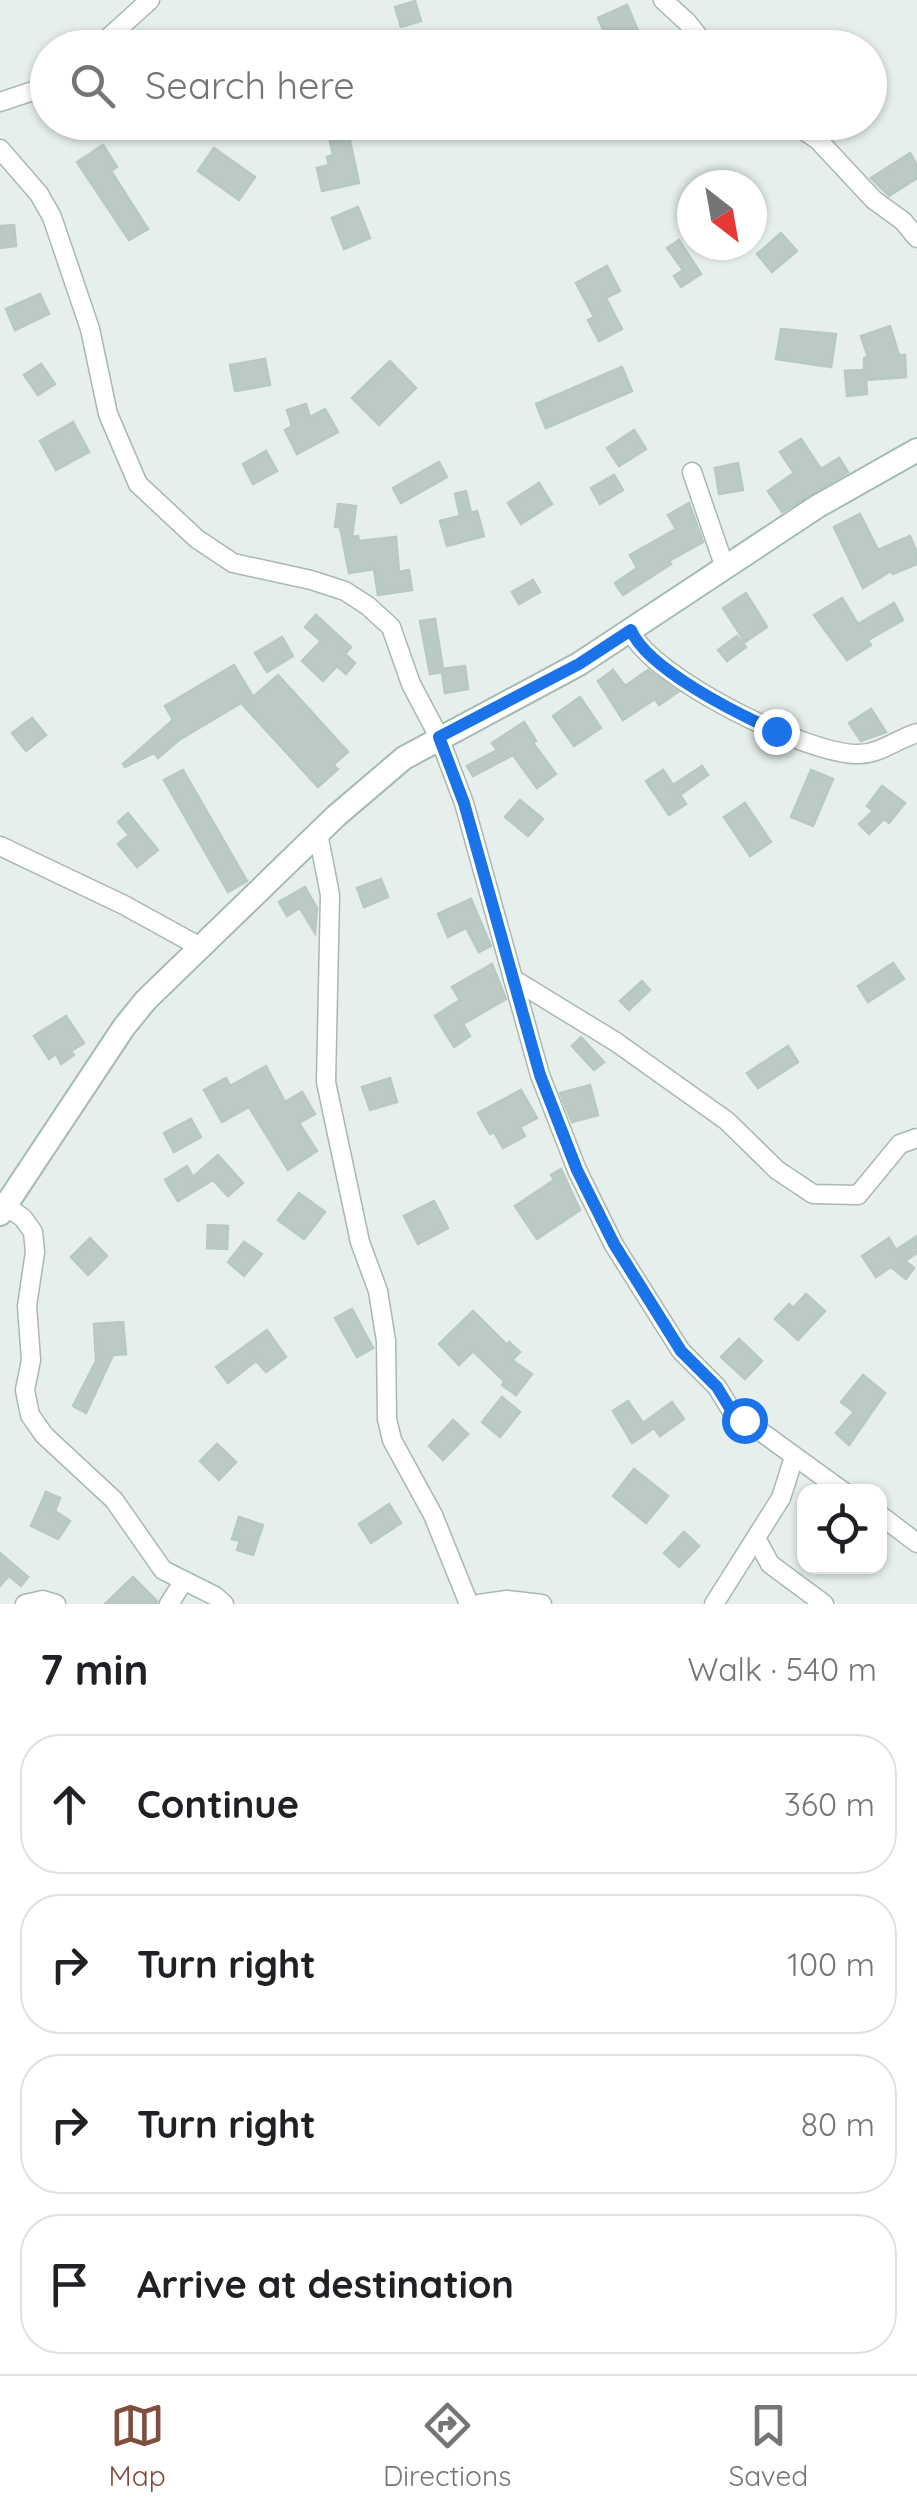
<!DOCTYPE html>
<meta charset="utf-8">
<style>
:root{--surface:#fff;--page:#f2f2f2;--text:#202124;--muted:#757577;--line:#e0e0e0;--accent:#7f4e3f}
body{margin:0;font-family:Quicksand,sans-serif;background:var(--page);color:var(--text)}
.controls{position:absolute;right:30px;bottom:30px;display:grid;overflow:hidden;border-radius:20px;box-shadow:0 2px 8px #0004}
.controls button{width:90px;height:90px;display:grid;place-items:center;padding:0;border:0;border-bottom:2px solid var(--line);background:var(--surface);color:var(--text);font:50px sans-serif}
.compass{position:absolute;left:677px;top:170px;width:90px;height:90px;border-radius:50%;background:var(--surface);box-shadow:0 2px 8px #0004;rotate:149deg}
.stop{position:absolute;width:30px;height:30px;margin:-22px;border:8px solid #1a73e8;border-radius:50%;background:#fff}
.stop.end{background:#1a73e8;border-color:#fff;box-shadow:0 2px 10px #0008}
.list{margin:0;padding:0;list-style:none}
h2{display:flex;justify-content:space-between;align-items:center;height:130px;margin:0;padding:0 40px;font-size:42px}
h2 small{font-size:32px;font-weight:400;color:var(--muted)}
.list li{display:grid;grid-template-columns:65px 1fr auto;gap:30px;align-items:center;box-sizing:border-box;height:140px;margin:0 20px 20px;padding:0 20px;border:2px solid var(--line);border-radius:40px}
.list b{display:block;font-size:38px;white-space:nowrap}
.list em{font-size:32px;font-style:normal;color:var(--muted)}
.icon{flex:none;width:55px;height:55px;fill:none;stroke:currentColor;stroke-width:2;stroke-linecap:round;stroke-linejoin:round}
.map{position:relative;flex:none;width:917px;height:1604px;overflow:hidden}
.search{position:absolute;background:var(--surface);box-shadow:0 2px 8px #0004;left:30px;right:30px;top:30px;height:110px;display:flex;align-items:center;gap:25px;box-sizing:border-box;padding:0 35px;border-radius:55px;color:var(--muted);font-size:38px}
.sheet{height:770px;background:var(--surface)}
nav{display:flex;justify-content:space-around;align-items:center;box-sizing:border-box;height:140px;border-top:2px solid var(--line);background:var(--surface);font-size:28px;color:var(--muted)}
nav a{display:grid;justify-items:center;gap:5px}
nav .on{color:var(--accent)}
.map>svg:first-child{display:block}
.building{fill:#bbcac4;stroke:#b8c9c2;stroke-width:2.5}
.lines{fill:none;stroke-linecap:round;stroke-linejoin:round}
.minor-casing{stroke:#a8b8b2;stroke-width:21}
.secondary-casing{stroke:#a4bbb3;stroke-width:26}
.minor{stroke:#fff;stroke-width:18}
.secondary{stroke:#fff;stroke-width:22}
.route{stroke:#1a73e8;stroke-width:12}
</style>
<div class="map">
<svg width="917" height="1604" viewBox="0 0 917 1604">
<rect width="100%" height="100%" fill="#e6efeb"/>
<g class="building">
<polygon points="415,1 421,21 401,27 395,7"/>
<polygon points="627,5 642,40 623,48 611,48 598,18"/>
<polygon points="326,122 346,122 359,183 322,191 317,168 329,165 327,157 333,155"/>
<polygon points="103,145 117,167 111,171 148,229 129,240 77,162"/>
<polygon points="214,148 255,177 239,200 198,171"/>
<polygon points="910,153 917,165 917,178 889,196 871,178"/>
<polygon points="358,207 370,238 344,249 332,218"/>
<polygon points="14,225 16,246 0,248 0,226"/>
<polygon points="781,233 797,251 772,272 757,254"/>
<polygon points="679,240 701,274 681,287 674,276 683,270 667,248"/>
<polygon points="607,266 620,291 606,298 622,329 599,341 588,320 594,317 576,283"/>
<polygon points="40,294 49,314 15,330 6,309"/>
<polygon points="890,326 899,355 905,355 906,377 866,380 867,394 847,396 845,371 864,370 864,358 868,357 861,336"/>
<polygon points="781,329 836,334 831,367 776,359"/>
<polygon points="265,359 270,385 235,391 230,365"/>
<polygon points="390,361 416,388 379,425 352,398"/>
<polygon points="41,364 55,384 38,395 24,375"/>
<polygon points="622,367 632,391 546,428 536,404"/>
<polygon points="306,404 310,417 325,409 338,432 297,454 285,430 292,426 287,410"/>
<polygon points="73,422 89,452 56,470 40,441"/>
<polygon points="634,430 646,449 619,466 607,448"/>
<polygon points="801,439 821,469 839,458 848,472 782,512 768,491 794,473 780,452"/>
<polygon points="266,451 277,471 253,484 243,464"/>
<polygon points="439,462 447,477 401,503 393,488"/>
<polygon points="738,463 743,490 719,494 715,468"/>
<polygon points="614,475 623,490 600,504 591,488"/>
<polygon points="539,483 552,504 521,524 508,503"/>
<polygon points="466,491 471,513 477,511 484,536 447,546 440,521 460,516 455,494"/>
<polygon points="689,503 703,542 669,561 671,564 623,595 615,583 637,568 630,555 676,529 668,515"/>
<polygon points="338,504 356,506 352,537 358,536 359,541 396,537 399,572 409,570 412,590 378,595 374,569 349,573 340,527 335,527"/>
<polygon points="860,514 878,550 910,536 917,553 917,564 893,574 891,571 863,588 834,527"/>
<polygon points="533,580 540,592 519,604 512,592"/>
<polygon points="746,593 767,627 745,642 723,608"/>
<polygon points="842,598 858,624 894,603 903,620 868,640 871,645 847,660 814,615"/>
<polygon points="316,615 351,647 345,654 355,663 346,674 337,666 323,681 302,661 321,641 305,627"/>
<polygon points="435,619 443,669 465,666 468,689 445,693 442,672 430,674 420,621"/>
<polygon points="737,636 746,647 727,661 718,650"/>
<polygon points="282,637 293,656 267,672 255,653"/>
<polygon points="234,665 253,697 278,675 348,752 333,765 338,769 318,787 241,703 179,740 158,758 154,753 125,767 123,764 173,720 165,706"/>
<polygon points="613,670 625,686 648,670 678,692 659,705 655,699 623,720 598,681"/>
<polygon points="580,697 601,728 574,746 553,716"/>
<polygon points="871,709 886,732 861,741 849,723"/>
<polygon points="32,718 46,735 26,751 12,733"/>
<polygon points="524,722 536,741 533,743 556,774 537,788 513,755 473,776 467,766 497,750 492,743"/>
<polygon points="702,766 708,775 680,795 686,804 669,815 646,781 663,770 673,785"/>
<polygon points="183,770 247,881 228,892 164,780"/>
<polygon points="811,770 833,779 813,826 791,817"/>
<polygon points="882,786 905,803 889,823 884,819 869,834 859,824 873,811 867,806"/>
<polygon points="520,800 543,819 528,836 505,817"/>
<polygon points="745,803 771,842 750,856 724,817"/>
<polygon points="128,813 158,850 137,867 118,844 129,835 118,822"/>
<polygon points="381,879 388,897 364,907 357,888"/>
<polygon points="305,887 317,908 315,933 300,908 287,916 279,902"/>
<polygon points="471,899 491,946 479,952 466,928 448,937 438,914"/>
<polygon points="893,963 904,979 868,1002 858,986"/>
<polygon points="492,964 506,999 463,1024 470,1036 454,1047 435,1016 460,1000 452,987"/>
<polygon points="642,981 650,990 629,1010 620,1001"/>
<polygon points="66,1016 84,1043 71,1051 74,1055 61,1064 56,1054 49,1059 34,1036"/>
<polygon points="581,1037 604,1062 594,1070 572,1046"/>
<polygon points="788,1046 798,1062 758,1088 747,1073"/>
<polygon points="266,1066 285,1102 302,1092 315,1114 299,1123 317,1151 288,1170 249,1107 222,1122 204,1090 226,1078 230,1086"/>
<polygon points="390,1078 397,1102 370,1110 362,1087"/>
<polygon points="590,1085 598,1115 572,1122 560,1093"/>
<polygon points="521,1090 537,1118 520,1127 525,1136 503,1148 494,1132 490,1134 478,1113"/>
<polygon points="191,1119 201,1137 174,1152 164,1133"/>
<polygon points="218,1155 243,1183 228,1196 213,1180 178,1201 165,1180 187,1166 193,1177"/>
<polygon points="561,1169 580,1210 537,1239 515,1206 554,1180 551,1175"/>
<polygon points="299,1193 325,1212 304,1239 278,1220"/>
<polygon points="434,1201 448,1228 418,1244 404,1216"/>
<polygon points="208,1225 228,1226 227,1249 207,1248"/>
<polygon points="917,1236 917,1253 905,1261 914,1268 906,1279 891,1267 876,1277 862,1256 889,1238 896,1250"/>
<polygon points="90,1238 107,1256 88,1275 71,1257"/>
<polygon points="244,1242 262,1254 244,1276 228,1262"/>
<polygon points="806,1294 825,1311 798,1340 775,1319 789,1304 793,1308"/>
<polygon points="352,1309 373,1348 357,1357 335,1318"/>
<polygon points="473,1311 507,1345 509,1342 520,1352 512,1360 532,1374 516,1395 502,1385 504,1381 473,1351 459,1365 439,1344"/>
<polygon points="123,1322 126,1354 113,1355 86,1413 73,1406 96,1361 94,1324"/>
<polygon points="267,1330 286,1357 266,1372 256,1361 228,1383 216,1367"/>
<polygon points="739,1339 762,1361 745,1379 721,1357"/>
<polygon points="863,1375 885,1393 849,1445 836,1433 854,1412 841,1402"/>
<polygon points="502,1397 520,1412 500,1437 482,1422"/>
<polygon points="628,1401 643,1423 672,1402 684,1419 660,1436 654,1428 632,1443 613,1411"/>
<polygon points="453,1420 468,1434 443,1460 429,1446"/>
<polygon points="217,1444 236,1462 219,1480 200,1461"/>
<polygon points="634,1469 668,1496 646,1523 613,1496"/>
<polygon points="46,1492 60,1498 55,1511 70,1521 58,1539 31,1526"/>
<polygon points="389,1504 401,1523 371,1543 359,1524"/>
<polygon points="239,1517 263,1525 253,1555 237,1550 240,1541 232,1539"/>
<polygon points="684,1532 699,1546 679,1567 664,1553"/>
<polygon points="0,1553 28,1577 21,1586 9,1576 0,1586"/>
<polygon points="133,1577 157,1601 157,1604 105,1604"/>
</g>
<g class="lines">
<g class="minor-casing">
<g id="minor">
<polyline points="663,0 687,22 708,48"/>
<polyline points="97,48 150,0"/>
<polyline points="0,102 48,86"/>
<polyline points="791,122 818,140 874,200 903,221 917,238"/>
<polyline points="0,149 39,194 52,217 90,329 108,414 138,484 197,539 233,563 311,580 345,591 368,606 391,627 411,684 439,737 464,803 540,1075 577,1170 614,1245 681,1351 717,1387 731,1410 844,1492"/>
<polyline points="692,472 725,568"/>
<path d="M631,631C650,677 809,756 859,754C880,754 897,739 917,733"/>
<polyline points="318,833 330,895 326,1082 360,1242 378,1291 386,1341 387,1419 392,1440 433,1515 469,1604"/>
<polyline points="0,846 124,905 202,948"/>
<polyline points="513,979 616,1042 727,1121 777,1170 813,1194 858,1195 900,1144 917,1138"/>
<polyline points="0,1202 23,1218 33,1232 35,1252 27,1306 31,1360 25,1390 30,1415 44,1435 114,1500 163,1570 215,1596 224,1604"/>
<polyline points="880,1515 917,1543"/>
<polyline points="757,1540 770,1564 824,1604"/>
<polyline points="25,1604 43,1600 56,1604"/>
<polyline points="169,1604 183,1582"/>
<polyline points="479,1604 507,1600 542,1604"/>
<polyline points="714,1604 781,1498 794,1457"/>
</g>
</g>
<g class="secondary-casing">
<polyline id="secondary" points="0,1214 124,1027 146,1000 336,816 404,758 579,664 818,506 917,450"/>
</g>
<use href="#minor" class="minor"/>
<use href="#secondary" class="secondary"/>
</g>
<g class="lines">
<path class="route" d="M744,1420L731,1410L717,1387L681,1351L614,1244L577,1170L540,1075L464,803L439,737L579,664L631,630C647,669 738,714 776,731"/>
</g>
</svg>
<div class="controls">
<button><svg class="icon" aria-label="locate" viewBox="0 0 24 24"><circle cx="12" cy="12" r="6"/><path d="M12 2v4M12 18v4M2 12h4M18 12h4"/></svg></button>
</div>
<svg class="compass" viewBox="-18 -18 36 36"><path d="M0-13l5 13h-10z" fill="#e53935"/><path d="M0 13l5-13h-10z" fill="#757577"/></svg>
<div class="stop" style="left:744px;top:1420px"></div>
<div class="stop end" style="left:776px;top:731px"></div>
<div class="search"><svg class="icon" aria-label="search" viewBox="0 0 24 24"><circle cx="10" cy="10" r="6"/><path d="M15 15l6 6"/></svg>Search here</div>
</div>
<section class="sheet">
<h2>7 min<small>Walk · 540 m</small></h2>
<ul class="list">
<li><svg class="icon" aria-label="ahead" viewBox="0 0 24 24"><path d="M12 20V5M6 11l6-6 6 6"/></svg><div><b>Continue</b></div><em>360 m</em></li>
<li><svg class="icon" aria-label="right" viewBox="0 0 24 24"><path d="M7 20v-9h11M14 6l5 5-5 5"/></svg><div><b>Turn right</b></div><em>100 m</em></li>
<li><svg class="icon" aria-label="right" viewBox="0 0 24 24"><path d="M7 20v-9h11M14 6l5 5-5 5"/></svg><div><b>Turn right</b></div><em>80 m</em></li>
<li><svg class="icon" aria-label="arrive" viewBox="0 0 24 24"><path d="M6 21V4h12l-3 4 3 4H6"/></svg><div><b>Arrive at destination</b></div></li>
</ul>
</section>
<nav>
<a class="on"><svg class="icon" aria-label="map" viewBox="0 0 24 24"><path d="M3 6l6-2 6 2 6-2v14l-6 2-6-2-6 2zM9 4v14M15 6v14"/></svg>Map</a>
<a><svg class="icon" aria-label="directions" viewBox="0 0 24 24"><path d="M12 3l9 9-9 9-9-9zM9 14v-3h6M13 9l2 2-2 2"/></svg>Directions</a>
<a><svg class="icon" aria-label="saved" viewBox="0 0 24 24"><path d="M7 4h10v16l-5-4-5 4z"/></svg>Saved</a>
</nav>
